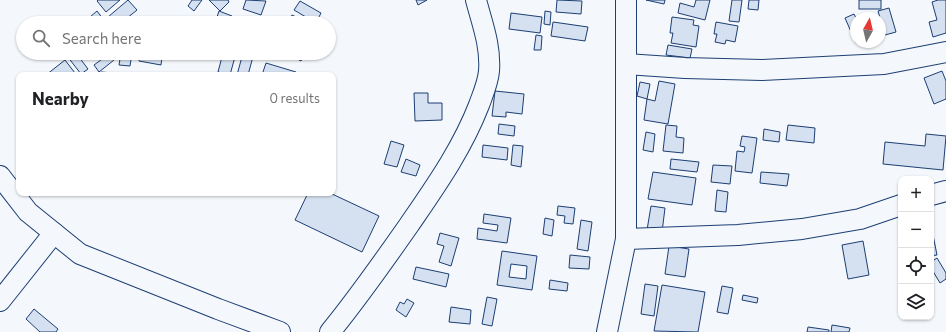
<!DOCTYPE html>
<meta charset="utf-8">
<style>
:root{--surface:#fff;--page:#f2f2f2;--text:#202124;--muted:#757577;--line:#e0e0e0}
body{margin:0;font-family:Commissioner,sans-serif;background:var(--page);color:var(--text)}
.controls{position:absolute;right:12px;bottom:12px;display:grid;overflow:hidden;border-radius:8px;box-shadow:0 1px 3px #0004}
.controls button{width:36px;height:36px;display:grid;place-items:center;padding:0;border:0;border-bottom:1px solid var(--line);background:var(--surface);color:var(--text);font:20px sans-serif}
.compass{position:absolute;left:850px;top:12px;width:36px;height:36px;border-radius:50%;background:var(--surface);box-shadow:0 1px 3px #0004;rotate:8deg}
.list{margin:0;padding:0;list-style:none}
h2{display:flex;justify-content:space-between;align-items:center;height:52px;margin:0;padding:0 16px;font-size:17px}
h2 small{font-size:13px;font-weight:400;color:var(--muted)}
.icon{flex:none;width:22px;height:22px;fill:none;stroke:currentColor;stroke-width:2;stroke-linecap:round;stroke-linejoin:round}
.map{position:relative;flex:none;width:946px;height:332px;overflow:hidden}
.search{position:absolute;background:var(--surface);box-shadow:0 1px 3px #0004;left:16px;top:16px;width:320px;height:44px;display:flex;align-items:center;gap:10px;box-sizing:border-box;padding:0 14px;border-radius:22px;color:var(--muted);font-size:15px}
.panel{position:absolute;background:var(--surface);box-shadow:0 1px 3px #0004;left:16px;top:72px;width:320px;height:124px;border-radius:8px}
.map>svg:first-child{display:block}
.building{fill:#d5e0f0;stroke:#1d3f73;fill-rule:evenodd}
.lines{fill:none;stroke-linecap:round;stroke-linejoin:round}
.minor-casing{stroke:#1d3f73;stroke-width:22}
.minor{stroke:#f4f7fb;stroke-width:20}
</style>
<div class="map">
<svg width="946" height="332" viewBox="0 0 946 332">
<rect width="100%" height="100%" fill="#f4f7fb"/>
<g class="building">
<polygon points="98,0 120,0 106,12 97,1"/>
<polygon points="128,0 137,10 121,23 114,23 108,17"/>
<polygon points="192,0 202,0 194,11 188,6"/>
<polygon points="209,0 228,0 229,2 220,11"/>
<polygon points="246,0 266,1 261,15 243,9"/>
<polygon points="416,0 427,0 418,5"/>
<polygon points="557,0 582,1 581,14 556,12"/>
<polygon points="646,0 665,0 664,4"/>
<polygon points="696,0 710,0 705,20 678,13 680,3 694,7"/>
<polygon points="732,0 742,0 739,22 729,21"/>
<polygon points="749,0 759,0 758,10 748,9"/>
<rect x="859" y="0" width="22" height="9"/>
<polygon points="938,0 946,0 946,33 933,37 929,22 937,20 932,2"/>
<polygon points="300,1 321,13 316,23 294,10"/>
<polygon points="889,8 896,32 885,35 878,11"/>
<polygon points="97,11 106,23 94,23 90,17"/>
<polygon points="219,11 232,16 230,23 215,23"/>
<polygon points="545,11 551,12 550,25 544,24"/>
<polygon points="511,13 542,17 540,33 509,29"/>
<polygon points="854,14 856,18 856,42 858,42 856,43 845,18"/>
<polygon points="292,15 308,23 288,23"/>
<polygon points="672,17 694,20 693,25 699,26 696,47 671,43 673,33 670,33"/>
<polygon points="553,22 588,27 585,41 551,36"/>
<polygon points="716,22 738,26 735,42 726,40 725,44 715,42 717,34 714,34"/>
<polygon points="536,35 542,36 541,50 534,50"/>
<polygon points="668,45 692,49 690,58 666,55"/>
<polygon points="43,53 55,53 48,59"/>
<polygon points="70,53 76,53 88,69 81,74 67,56"/>
<polygon points="121,53 132,53 130,66 119,65"/>
<polygon points="140,53 162,57 161,65 139,61"/>
<polygon points="223,53 236,53 230,75 218,72"/>
<polygon points="243,53 254,53 248,75 237,75"/>
<polygon points="286,53 306,53 301,61"/>
<polygon points="109,54 114,60 99,72 94,65"/>
<polygon points="65,60 75,73 73,75 46,75"/>
<polygon points="266,63 296,72 295,75 262,75"/>
<polygon points="942,71 946,81 946,99 934,104 924,78"/>
<polygon points="101,72 113,73 112,75 101,75"/>
<polygon points="659,81 675,84 668,124 644,120 647,99 655,101"/>
<polygon points="640,82 650,84 647,99 637,96"/>
<polygon points="495,91 524,94 522,114 506,112 506,117 492,116"/>
<polygon points="414,93 428,93 428,103 442,103 442,120 415,121"/>
<polygon points="499,124 515,126 514,136 498,134"/>
<polygon points="666,125 677,126 676,137 684,138 683,153 663,151"/>
<polygon points="788,125 815,128 814,143 786,140"/>
<polygon points="764,129 780,132 779,142 763,140"/>
<polygon points="646,132 655,134 653,152 643,150"/>
<polygon points="926,134 946,136 943,170 883,164 885,142 925,146"/>
<polygon points="742,136 757,138 752,173 735,171 737,151 744,152 745,147 740,146"/>
<polygon points="391,141 404,145 397,167 384,164"/>
<polygon points="483,145 508,148 507,160 482,157"/>
<polygon points="513,145 523,146 521,167 511,165"/>
<polygon points="406,159 420,165 416,176 401,172"/>
<polygon points="671,159 699,162 697,172 670,169"/>
<polygon points="713,165 732,166 730,184 711,182"/>
<polygon points="653,172 696,178 692,205 648,199"/>
<polygon points="761,172 789,174 787,186 760,183"/>
<polygon points="717,190 728,192 726,212 715,211"/>
<polygon points="308,193 330,193 379,216 362,252 295,220"/>
<polygon points="558,206 575,208 573,224 564,223 565,216 557,215"/>
<polygon points="651,206 665,208 662,232 647,230"/>
<polygon points="484,214 511,218 507,243 477,239 478,228 497,231 498,225 483,223"/>
<polygon points="545,218 554,220 552,236 543,234"/>
<polygon points="581,220 592,222 588,251 577,249"/>
<polygon points="440,233 459,238 451,266 439,262 444,246 437,244"/>
<polygon points="931,235 933,235 937,255 931,256"/>
<polygon points="863,241 869,275 848,279 842,245"/>
<polygon points="669,246 689,249 685,277 665,274"/>
<path d="M502,251L537,256L532,290L497,285ZM511,264L527,266L526,279L509,277Z"/>
<polygon points="570,255 590,257 589,269 569,268"/>
<polygon points="937,258 946,273 946,279 940,283 931,268 931,262"/>
<polygon points="416,267 449,274 446,287 413,279"/>
<polygon points="550,280 568,283 567,291 549,289"/>
<polygon points="645,284 658,286 654,316 641,314"/>
<polygon points="662,285 705,292 698,332 654,331"/>
<polygon points="722,286 733,288 728,314 717,312"/>
<polygon points="743,295 758,298 757,303 742,300"/>
<polygon points="487,297 497,299 492,326 482,324"/>
<polygon points="407,299 414,303 406,317 396,310 400,302 404,304"/>
<polygon points="451,307 471,310 470,324 449,322"/>
<polygon points="34,309 58,329 56,332 40,332 26,319"/>
<polygon points="832,325 850,328 849,332 831,332"/>
<polygon points="808,327 829,330 829,332 807,332"/>
</g>
<g class="lines">
<g class="minor-casing">
<g id="minor">
<polyline points="626,64 685,68 762,70 884,64 946,52"/>
<polyline points="0,176 28,212 80,254 218,309 280,332"/>
<polyline points="931,195 946,191"/>
<polyline points="626,239 738,235 802,229 860,219 901,205"/>
<polyline points="0,301 54,233"/>
<path d="M330,332C358,298 383,262 409,225C435,187 462,149 479,105C483,94 488,83 489,71C491,46 482,23 476,0"/>
<polyline points="607,332 626,239 626,0"/>
</g>
</g>
<use href="#minor" class="minor"/>
</g>
</svg>
<div class="controls">
<button>+</button>
<button>−</button>
<button><svg class="icon" aria-label="locate" viewBox="0 0 24 24"><circle cx="12" cy="12" r="6"/><path d="M12 2v4M12 18v4M2 12h4M18 12h4"/></svg></button>
<button><svg class="icon" aria-label="layers" viewBox="0 0 24 24"><path d="M12 4l9 5-9 5-9-5zM3 14l9 5 9-5"/></svg></button>
</div>
<svg class="compass" viewBox="-18 -18 36 36"><path d="M0-13l5 13h-10z" fill="#e53935"/><path d="M0 13l5-13h-10z" fill="#757577"/></svg>
<div class="search"><svg class="icon" aria-label="search" viewBox="0 0 24 24"><circle cx="10" cy="10" r="6"/><path d="M15 15l6 6"/></svg>Search here</div>
<section class="panel">
<h2>Nearby<small>0 results</small></h2>
<ul class="list">
</ul>
</section>
</div>
